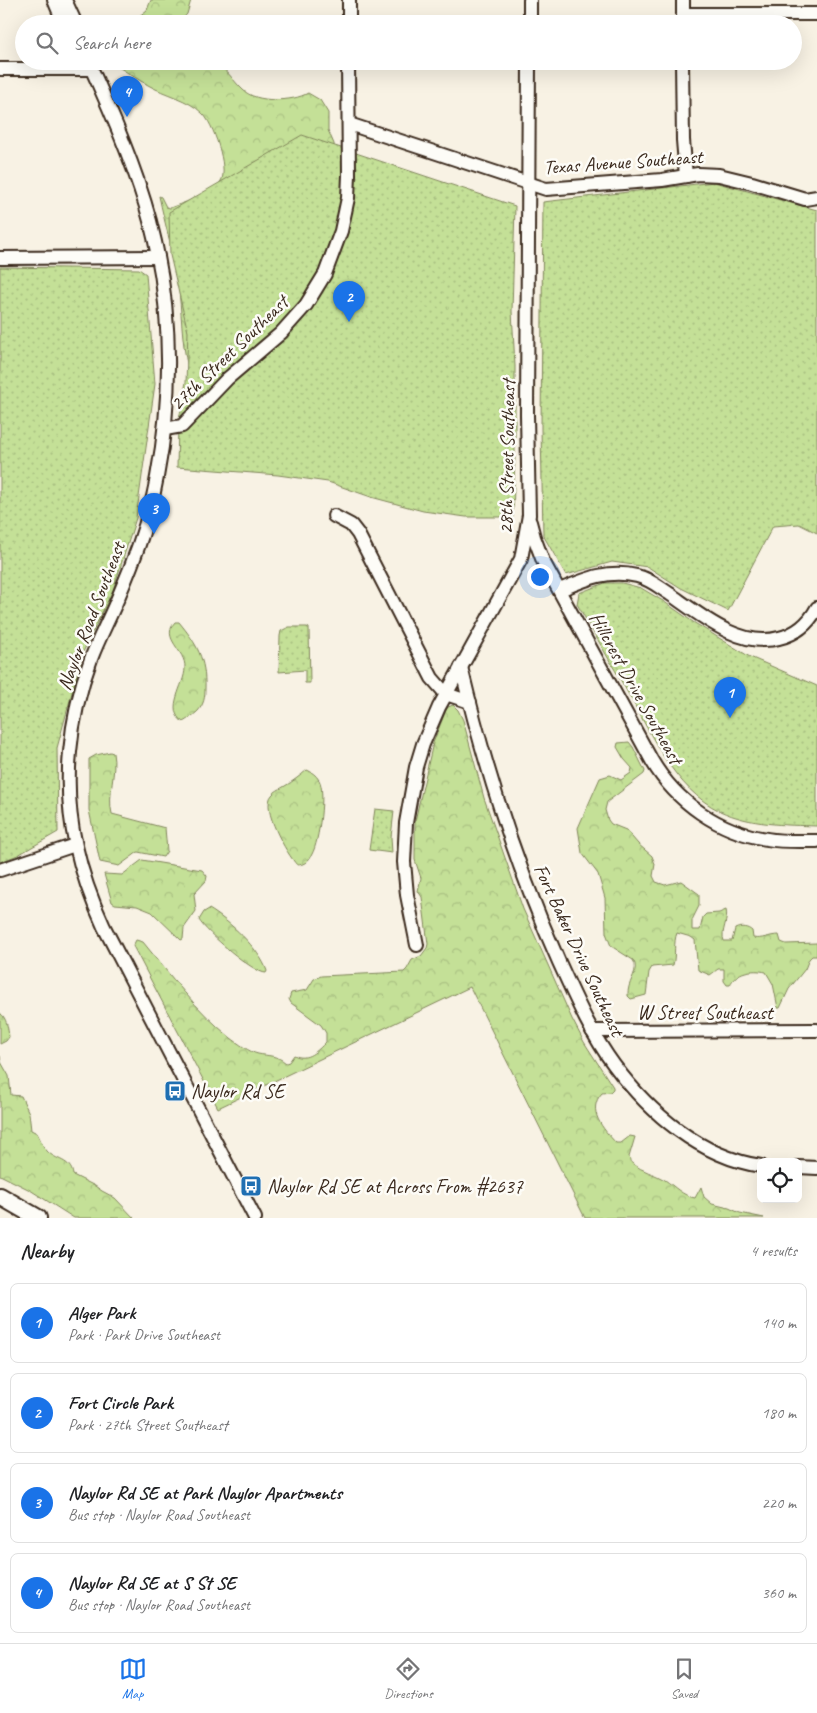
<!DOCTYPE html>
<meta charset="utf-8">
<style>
:root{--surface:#fff;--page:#f2f2f2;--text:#202124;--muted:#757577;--line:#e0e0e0;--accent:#1a73e8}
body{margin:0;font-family:Caveat,sans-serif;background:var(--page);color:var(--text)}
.controls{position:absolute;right:15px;bottom:15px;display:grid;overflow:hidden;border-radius:8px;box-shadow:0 5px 20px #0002}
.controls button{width:45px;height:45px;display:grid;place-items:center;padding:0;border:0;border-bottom:1px solid var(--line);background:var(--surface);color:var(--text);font:25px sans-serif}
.you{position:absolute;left:539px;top:576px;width:18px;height:18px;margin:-12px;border:4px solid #fff;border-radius:50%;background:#1a73e8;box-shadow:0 0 0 8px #1a73e833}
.badge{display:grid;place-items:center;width:32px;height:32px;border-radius:50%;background:var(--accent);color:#fff;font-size:16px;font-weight:700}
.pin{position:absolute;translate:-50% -41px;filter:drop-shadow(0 1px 2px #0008)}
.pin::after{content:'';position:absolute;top:26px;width:18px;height:15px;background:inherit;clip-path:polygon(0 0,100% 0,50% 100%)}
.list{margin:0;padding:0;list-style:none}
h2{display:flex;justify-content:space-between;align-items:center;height:65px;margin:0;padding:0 20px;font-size:21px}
h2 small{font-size:16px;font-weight:400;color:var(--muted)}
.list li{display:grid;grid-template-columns:32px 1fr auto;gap:15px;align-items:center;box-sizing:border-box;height:80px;margin:0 10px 10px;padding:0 10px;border:1px solid var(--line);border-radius:8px}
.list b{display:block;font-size:19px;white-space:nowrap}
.list p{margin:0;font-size:16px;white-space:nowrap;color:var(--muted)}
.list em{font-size:16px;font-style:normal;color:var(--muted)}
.icon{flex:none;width:28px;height:28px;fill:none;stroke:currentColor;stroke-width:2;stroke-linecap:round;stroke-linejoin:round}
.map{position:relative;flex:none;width:817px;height:1218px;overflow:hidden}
.search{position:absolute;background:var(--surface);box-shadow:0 5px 20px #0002;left:15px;right:15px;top:15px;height:55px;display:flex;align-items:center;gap:12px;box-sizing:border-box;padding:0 18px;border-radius:28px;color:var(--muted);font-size:19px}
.sheet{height:425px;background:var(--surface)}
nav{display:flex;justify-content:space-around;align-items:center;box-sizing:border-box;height:70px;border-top:1px solid var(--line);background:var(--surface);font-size:14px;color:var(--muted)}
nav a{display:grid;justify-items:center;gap:2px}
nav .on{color:var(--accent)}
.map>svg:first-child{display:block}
.forest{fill:url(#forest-crowns);stroke:#80855a}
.park{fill:url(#park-dots);stroke:#80855a}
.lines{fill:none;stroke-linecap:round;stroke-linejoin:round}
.minor-casing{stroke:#3b2a1e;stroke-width:16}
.major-casing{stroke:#3b2a1e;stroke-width:20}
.minor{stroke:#fdfcf7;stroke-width:12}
.major{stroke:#fdfcf7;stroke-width:16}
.labels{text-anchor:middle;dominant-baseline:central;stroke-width:5;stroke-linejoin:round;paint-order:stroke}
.street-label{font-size:20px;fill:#3b2a1e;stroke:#fdfcf7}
.poi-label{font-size:20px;fill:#3b2a1e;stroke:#fdfcf7;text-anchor:start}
</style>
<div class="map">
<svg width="817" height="1218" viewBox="0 0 817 1218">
<defs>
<pattern id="forest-crowns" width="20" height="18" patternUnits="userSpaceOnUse" patternTransform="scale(1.25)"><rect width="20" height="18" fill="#c4e097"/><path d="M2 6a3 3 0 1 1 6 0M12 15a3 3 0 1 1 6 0" fill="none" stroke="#a9c082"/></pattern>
<pattern id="park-dots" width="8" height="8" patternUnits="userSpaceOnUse" patternTransform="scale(1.25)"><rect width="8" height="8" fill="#c4e097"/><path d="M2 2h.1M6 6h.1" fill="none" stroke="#a9c082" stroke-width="1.8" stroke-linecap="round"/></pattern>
</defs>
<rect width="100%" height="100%" fill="#f8f2e4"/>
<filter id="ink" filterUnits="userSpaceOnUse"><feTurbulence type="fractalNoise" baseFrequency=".02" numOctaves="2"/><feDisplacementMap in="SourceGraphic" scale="10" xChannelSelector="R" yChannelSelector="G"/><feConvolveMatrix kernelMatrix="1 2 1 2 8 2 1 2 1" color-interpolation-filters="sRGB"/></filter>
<g filter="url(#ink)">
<g class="forest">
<polygon points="151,0 191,0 187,14 178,24 129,24 147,10"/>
<path d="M113,61C136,61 159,61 182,61C190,61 200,60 208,62C227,66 230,78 243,90C256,103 293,102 308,93L320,100L328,113V130L334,144L335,176L188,368C181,340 182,311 178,283C174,254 165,225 159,196L161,197L166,207L170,208C185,202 212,194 221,181C229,169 213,122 202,113C188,99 165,95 148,85C136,79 126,71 115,65Z"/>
<path d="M175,622H179C197,644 206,659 205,689C205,697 204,704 198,711C194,715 188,719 183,722C164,709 185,685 185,668C186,650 160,639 175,622Z"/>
<path d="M453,705L458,710L463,720L484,798L523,909L572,1019L584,1042L613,1087V1089L610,1092L602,1093C586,1110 603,1129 616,1143H621L630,1136L635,1137L629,1157C631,1162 629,1161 633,1164C642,1171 655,1174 665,1180C674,1186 683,1196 695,1198L701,1187L704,1197L712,1204L729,1208L740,1213L764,1218H585L470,987L218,1108L133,946L136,940L143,942C170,975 197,1011 231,1038C238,1043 249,1052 258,1054C268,1056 277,1055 286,1063L289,1062L294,1055C307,1062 317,1051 326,1042V1033L321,1025L291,1003L289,999L291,993L307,990L314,979L321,976L404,972L407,969L412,960L421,956L427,948L428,944L422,897L418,891L421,878L415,860V821L433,743L446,710L448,707Z"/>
<path d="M629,742L633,747L645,771L644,774L607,802L605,810L608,820L611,824L626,830L638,844L652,856L655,864L653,876L656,882L665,885L681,881L699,894V906L692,920V930H700L703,917L706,914L719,913L726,910C729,920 720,932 724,941H732L735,929C741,926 748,927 752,931L753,938C762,940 769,935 779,935L781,942L786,944L817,943V956H812L809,959L805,969L789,989L780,1008H778L773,984L766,972C752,969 736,971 730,985H727L724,981V969H718L710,975L698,970L695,940L691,937L677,933C673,942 676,955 673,965L652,967L649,972L646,995L631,999L628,996C627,982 637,975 635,964L633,960L611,946L606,933L605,898L598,874L582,853L578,828L600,778L610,775L621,780L631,773L632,768L624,759L617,747L618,743Z"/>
<path d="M110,752L113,753C117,773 107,794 112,814L165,828L167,851L163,857L138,852L119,866L100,862L89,810V759L96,755Z"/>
<path d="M307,770C312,772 316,775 319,780C326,791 319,842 312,854C309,861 304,865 297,865C287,854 260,808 272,795C275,791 280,789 285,786C292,782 300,776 307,770Z"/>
<polygon points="142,860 202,870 207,876 206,881 194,894 196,911 184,928 183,939 181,940 152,912 137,906 115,904 112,902 104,874 122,875"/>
<path d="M209,909C229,921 259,948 267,971L266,973C253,973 206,932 199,920L204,912Z"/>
<path d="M0,1013C7,1018 8,1029 9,1037L6,1041L0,1044Z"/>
<path d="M0,1056L1,1062L9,1076L11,1095L21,1096L29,1113L31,1130L37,1133C41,1140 42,1146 47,1151C56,1161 71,1159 73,1175L95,1186L102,1191L115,1198L134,1218H74L30,1190L0,1175Z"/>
</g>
<g class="park">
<polygon points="302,135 515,206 512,311 515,366 515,454 513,517 466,517 423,511 371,497 328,482 278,475 177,467 178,425 186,382 188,332 170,255 169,212"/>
<polygon points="714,182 817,210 817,533 799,524 773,526 728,611 681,588 648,567 612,562 566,575 543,535 541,428 543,202"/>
<polygon points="0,267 139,269 146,274 155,384 136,518 113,590 83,652 57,748 58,832 18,855 0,862"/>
<path d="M605,583H622L641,588L663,601L693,622L750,657L817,686V826C784,825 750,825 720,811C674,789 652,735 628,693C611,663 594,633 577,604L579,593Z"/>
<polygon points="289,627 307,627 309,628 310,683 305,683 305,670 279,672 280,636 281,631"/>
<polygon points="375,809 394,811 391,837 392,853 369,850"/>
</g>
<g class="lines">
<g class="minor-casing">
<g id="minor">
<polyline points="54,0 64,24"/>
<polyline points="65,0 76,24"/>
<polyline points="349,0 349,24"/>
<polyline points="683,14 817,14"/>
<polyline points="530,24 530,0"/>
<polyline points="683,24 683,0"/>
<path d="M88,61C111,111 136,168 150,221C172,305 173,393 157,477C150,517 136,556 120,593C111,616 99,637 91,659C69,717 62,786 76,846C82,874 92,901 104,927L255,1218"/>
<polyline points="682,61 683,140 686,176"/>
<polyline points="0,69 91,69"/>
<polyline points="349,124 546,189 662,180 698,174 719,175 752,183 805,199 817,197"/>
<polyline points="0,258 158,257"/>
<polyline points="165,429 182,426 227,379 281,333 306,305 325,274 341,231 348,198 349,175 348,61"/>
<polyline points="334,516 351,525 358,534 432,678 446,694 470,702"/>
<path d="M530,522L534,537L543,561L652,761C676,802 719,832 767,839C783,842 800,841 817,841"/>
<path d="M560,590C586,579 608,569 637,576C650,579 659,587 670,594C700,615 741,649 779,638C796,634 809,623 817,608"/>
<path d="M461,667C485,768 516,866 559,962C575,997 591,1034 614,1065C649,1112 700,1157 761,1166"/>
<polyline points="0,870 75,845"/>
<polyline points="417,945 407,895 404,862 406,823 416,767 423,744 439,707 521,559 529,515 527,415 529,61"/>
<polyline points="592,1031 817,1030"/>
<polyline points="798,1167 817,1168"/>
</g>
</g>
<g class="major-casing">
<polyline id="major" points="0,1196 38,1218"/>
</g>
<use href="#minor" class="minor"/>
<use href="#major" class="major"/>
</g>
</g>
<defs>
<g id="bus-square" transform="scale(1.125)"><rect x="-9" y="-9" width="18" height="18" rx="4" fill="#1f6fb2" stroke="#fdfcf7"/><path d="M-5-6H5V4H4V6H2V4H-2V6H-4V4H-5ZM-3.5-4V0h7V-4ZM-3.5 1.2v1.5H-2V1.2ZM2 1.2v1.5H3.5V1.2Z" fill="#fff"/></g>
</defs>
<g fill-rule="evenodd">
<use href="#bus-square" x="175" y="1091"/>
<use href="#bus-square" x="251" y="1186"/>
</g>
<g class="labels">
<g class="street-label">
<text transform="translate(623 162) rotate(-4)">Texas Avenue Southeast</text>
<text transform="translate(229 353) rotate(-44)">27th Street Southeast</text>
<text transform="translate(507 457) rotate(-89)">28th Street Southeast</text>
<text transform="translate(91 616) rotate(-69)">Naylor Road Southeast</text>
<text transform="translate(636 688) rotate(61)">Hillcrest Drive Southeast</text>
<text transform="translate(579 950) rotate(65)">Fort Baker Drive Southeast</text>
<text x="705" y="1012">W Street Southeast</text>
</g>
<g class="poi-label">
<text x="191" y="1091">Naylor Rd SE</text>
<text x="267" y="1186">Naylor Rd SE at Across From #2637</text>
</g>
</g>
</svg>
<div class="controls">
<button><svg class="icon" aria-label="locate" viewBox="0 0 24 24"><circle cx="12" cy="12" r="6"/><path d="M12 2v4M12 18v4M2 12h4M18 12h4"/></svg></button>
</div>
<div class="you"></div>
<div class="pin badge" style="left:730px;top:718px">1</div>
<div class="pin badge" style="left:349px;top:322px">2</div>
<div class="pin badge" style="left:154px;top:534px">3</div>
<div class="pin badge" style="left:127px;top:117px">4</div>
<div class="search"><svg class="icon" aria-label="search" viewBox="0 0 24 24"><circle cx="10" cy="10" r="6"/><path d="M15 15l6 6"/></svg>Search here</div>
</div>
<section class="sheet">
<h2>Nearby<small>4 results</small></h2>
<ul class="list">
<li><span class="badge">1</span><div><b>Alger Park</b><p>Park · Park Drive Southeast</p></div><em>140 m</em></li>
<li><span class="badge">2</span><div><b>Fort Circle Park</b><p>Park · 27th Street Southeast</p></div><em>180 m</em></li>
<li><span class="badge">3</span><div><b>Naylor Rd SE at Park Naylor Apartments</b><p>Bus stop · Naylor Road Southeast</p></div><em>220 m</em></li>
<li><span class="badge">4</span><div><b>Naylor Rd SE at S St SE</b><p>Bus stop · Naylor Road Southeast</p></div><em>360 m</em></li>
</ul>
</section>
<nav>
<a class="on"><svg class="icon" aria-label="map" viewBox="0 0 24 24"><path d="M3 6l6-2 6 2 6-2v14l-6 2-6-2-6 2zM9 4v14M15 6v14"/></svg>Map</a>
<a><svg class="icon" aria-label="directions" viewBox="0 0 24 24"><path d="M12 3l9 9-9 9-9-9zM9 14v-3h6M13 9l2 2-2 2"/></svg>Directions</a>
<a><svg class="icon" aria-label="saved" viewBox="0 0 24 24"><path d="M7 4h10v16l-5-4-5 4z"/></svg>Saved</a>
</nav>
